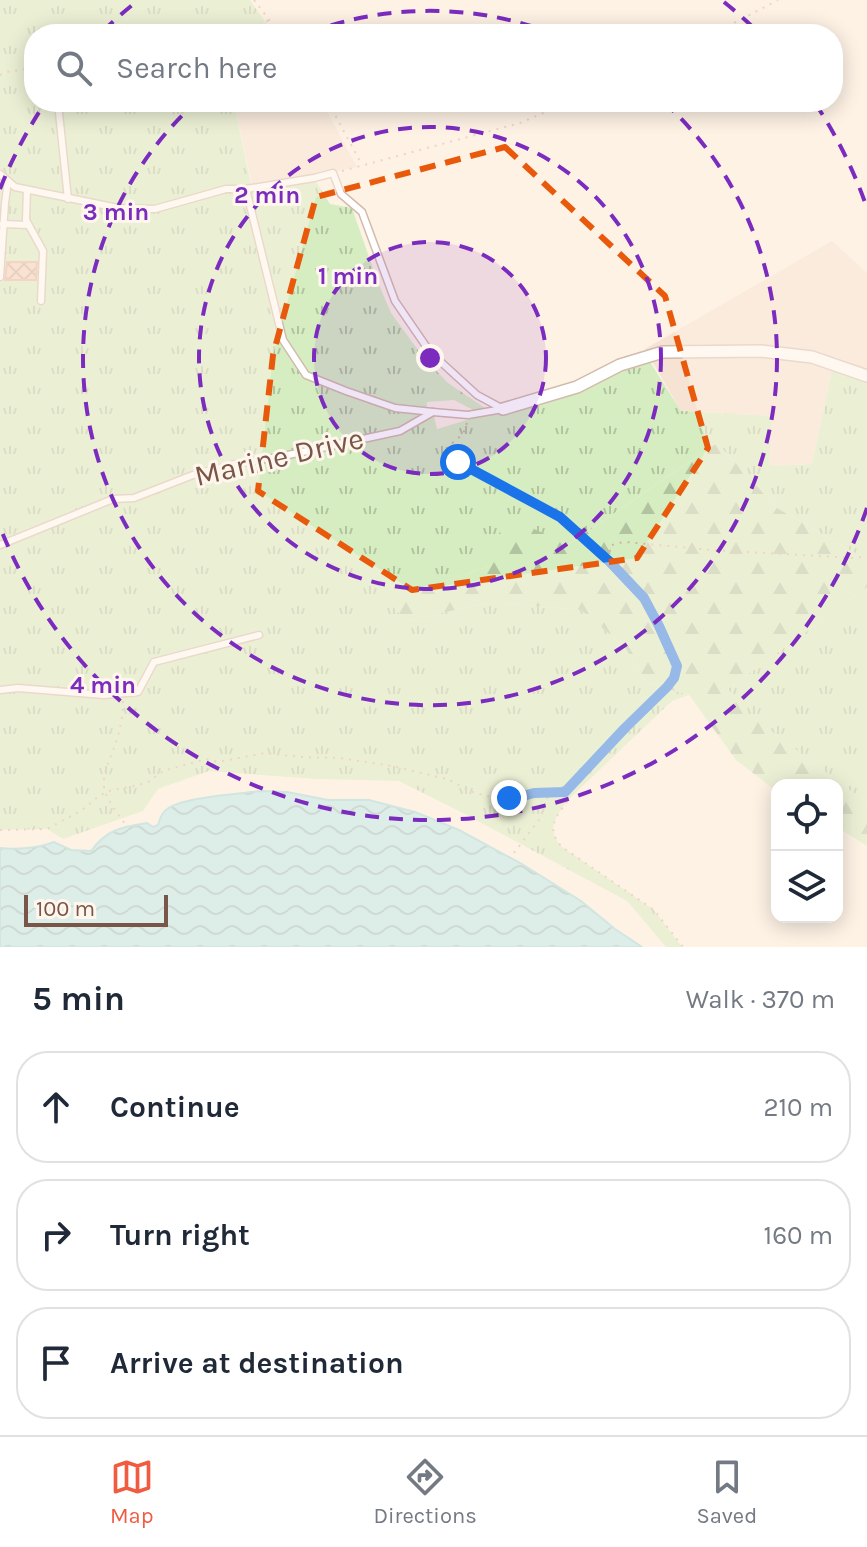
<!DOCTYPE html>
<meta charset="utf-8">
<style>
:root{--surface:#fff;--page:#f6f6f7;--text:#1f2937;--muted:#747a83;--line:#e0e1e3;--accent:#f15c41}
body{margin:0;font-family:Karla,sans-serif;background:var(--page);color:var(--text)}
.controls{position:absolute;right:24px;bottom:24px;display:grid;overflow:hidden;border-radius:16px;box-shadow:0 4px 20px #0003}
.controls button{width:72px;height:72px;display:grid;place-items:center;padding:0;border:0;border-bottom:2px solid var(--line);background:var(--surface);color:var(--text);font:40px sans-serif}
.scale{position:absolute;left:24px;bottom:20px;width:144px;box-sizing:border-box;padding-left:8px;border:4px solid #795648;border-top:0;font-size:22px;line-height:28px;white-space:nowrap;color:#795648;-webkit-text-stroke:6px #fff6ed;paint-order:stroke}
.stop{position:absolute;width:24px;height:24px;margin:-18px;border:6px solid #1a73e8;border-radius:50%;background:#fff}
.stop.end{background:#1a73e8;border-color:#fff;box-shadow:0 2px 8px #0008}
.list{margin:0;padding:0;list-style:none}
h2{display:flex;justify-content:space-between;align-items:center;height:104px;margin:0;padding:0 32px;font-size:34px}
h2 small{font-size:26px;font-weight:400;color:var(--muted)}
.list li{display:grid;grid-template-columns:52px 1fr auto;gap:24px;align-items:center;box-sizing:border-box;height:112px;margin:0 16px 16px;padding:0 16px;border:2px solid var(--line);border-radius:32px}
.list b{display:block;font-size:30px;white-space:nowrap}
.list em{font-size:26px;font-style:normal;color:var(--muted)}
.icon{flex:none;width:44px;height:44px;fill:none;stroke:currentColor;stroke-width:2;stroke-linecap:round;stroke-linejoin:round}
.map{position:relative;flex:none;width:867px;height:947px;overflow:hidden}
.search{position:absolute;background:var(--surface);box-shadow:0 4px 20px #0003;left:24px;right:24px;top:24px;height:88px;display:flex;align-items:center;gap:20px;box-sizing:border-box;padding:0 28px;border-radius:32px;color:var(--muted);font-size:30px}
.sheet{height:488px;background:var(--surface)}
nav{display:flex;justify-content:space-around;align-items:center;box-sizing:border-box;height:112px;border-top:2px solid var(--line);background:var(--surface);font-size:22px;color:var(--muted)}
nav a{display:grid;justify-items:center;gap:4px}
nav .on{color:var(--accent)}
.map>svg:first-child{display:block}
.residential{fill:#f6e3d3}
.grass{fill:url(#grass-tufts)}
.forest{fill:url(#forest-firs)}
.water{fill:url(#water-waves);stroke:#9dd7dc;stroke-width:2}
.building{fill:url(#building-cross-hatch);stroke:#e9b299;stroke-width:2}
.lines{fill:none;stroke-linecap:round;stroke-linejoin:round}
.lane-casing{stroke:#d3bbac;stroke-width:9}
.street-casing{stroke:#d3bbac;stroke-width:14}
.path{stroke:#dbb19d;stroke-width:2;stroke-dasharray:2 6;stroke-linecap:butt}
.lane{stroke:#fff;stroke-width:6}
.street{stroke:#fff;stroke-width:11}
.route{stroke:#1a73e8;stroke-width:10}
.marked{fill:none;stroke:#e8590c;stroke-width:6;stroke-dasharray:16 10;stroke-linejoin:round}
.ring{fill:none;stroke:#7b2cbf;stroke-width:4;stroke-dasharray:14 10}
.labels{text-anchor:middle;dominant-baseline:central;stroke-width:6;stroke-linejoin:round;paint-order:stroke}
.street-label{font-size:30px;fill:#795648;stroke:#fff6ed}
.centre{fill:#7b2cbf;stroke:#fff6ed;stroke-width:4}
.ring-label{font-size:24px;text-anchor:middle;font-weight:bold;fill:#7b2cbf;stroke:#fff6ed;stroke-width:6;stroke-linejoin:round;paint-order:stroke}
</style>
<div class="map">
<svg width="867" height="947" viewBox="0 0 867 947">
<defs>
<pattern id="grass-tufts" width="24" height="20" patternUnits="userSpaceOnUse" patternTransform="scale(2)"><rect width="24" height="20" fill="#d6edc2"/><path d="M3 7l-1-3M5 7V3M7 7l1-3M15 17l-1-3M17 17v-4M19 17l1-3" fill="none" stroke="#b2c3a0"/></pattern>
<pattern id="forest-firs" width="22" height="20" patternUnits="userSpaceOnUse" patternTransform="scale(2)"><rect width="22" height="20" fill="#d6edc2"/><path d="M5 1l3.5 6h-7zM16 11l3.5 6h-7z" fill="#b2c3a0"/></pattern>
<pattern id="water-waves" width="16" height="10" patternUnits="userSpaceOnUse" patternTransform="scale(2)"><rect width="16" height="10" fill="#b7e6e9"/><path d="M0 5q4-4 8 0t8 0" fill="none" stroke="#9abdbf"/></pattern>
<pattern id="building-cross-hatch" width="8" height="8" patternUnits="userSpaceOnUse" patternTransform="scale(2)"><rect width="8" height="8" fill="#f5ceba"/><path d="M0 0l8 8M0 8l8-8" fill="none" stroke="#cbaa99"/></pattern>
</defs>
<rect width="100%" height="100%" fill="#fef2e5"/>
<g class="residential">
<polygon points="290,102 322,102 357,167 253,189 236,112"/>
<polygon points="832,241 867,273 867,372 835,357 812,464 769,466 771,416 681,411 645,349"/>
</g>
<g class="grass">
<path d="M0,0H250L274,34H34V102H290L236,113L252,189L314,178L330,204L352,208L377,280L391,313L423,357L448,383L485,408L479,413L454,400L427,402L426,415L433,412L437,429L577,387L647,357L681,411L772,416L769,466L812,464L833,366L867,383V560L777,508L717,443L568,545L489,566L388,601L407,621L490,602L581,610L625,647L645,682L689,695L672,701L568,800C556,817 545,828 562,847L654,910L682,947H666L627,901L457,810L399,781L315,779L209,771L158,789L143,811L63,839L47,829L0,830Z"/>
<polygon points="867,587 867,803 745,712 728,689"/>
</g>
<polygon class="forest" points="717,443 777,508 867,560 867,587 728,689 746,712 867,803 867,846 837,827 837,785 777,785 777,792 736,760 689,695 645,682 625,647 581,610 490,602 407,621 387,601 489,566 505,515 568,545"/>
<path class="water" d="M261,791L287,792L328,800H369L415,812L459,830L522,864L581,901L615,929L642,947H0V848C16,850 39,848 54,842L71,850L91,851C107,829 122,827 147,823L153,827L158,825C160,819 161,813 167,809C183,797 239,794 261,791Z"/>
<polygon class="building" points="7,262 37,262 36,280 5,280"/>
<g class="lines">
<g class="lane-casing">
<g id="lane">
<polyline points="59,113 68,199"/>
<polyline points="0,174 15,187 118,208 155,209 226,189 246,189 283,340 306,375 346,391 395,408 433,412 400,431 279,457 235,464 193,475 134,498 113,499 0,545"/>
<polyline points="246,189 314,178 333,173 341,194 362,212 395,301 430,352 477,395 503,409"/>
<polyline points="27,190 26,220 43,251 41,301"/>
<polyline points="3,224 28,225"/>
<polyline points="0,277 5,203 8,181"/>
<polyline points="433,412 468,415 503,409"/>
<polyline points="0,690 18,688 104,695 138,692 154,662 259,635"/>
</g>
</g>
<g class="street-casing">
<polyline id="street" points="503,409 577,387 620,365 663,352 761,351 812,357 867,376"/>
</g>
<g class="path">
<polyline points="254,0 280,34"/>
<polyline points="246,34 269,20"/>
<polyline points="713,34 778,0"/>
<polyline points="0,75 6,72 34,68"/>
<polyline points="328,102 362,165"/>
<polyline points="342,171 520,123 569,102"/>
<polyline points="467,423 463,434 443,451 458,462 560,517 609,561"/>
<path d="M123,701C123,716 120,731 115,745C110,760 99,778 106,794C111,806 120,816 127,827"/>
<path d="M565,794L568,800C556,817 545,829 562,847L654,910L683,947"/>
<polyline points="0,830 47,829 82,810 99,796 109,791 147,783 163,771 206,759 218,762 265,753 302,757 340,758 392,766 447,779 473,792 494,798 523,796 534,793 565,792 625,728 667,687 674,678 677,666 659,626 644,598 610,562 610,546 617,543 626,542 711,550 854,558 867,556"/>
<polyline points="514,853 539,820 549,794"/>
</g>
<use href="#lane" class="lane"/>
<use href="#street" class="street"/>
</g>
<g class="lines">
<polyline class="route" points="458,462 560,517 610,562 644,598 659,626 677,666 674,678 667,687 625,728 565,792 534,793 523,796 509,798"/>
</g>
<path d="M0 0H867V947H0ZM505,147L665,296L708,448L637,558L412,590L258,491L273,355L316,197Z" fill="#fef2e5" fill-opacity=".55" fill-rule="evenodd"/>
<path class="marked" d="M505,147L665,296L708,448L637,558L412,590L258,491L273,355L316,197Z"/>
<circle cx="430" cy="358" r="116" fill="#7b2cbf" fill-opacity=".12"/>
<g class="ring">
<circle cx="430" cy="358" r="116"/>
<circle cx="430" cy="358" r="231"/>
<path d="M308 33A347 347 0 0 1 552 33M664 102A347 347 0 1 1 196 102"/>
<path d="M867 508A462 462 0 0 1 0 527M0 189A462 462 0 0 1 45 103M103 31A462 462 0 0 1 136 2M724 2A462 462 0 0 1 757 31M815 103A462 462 0 0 1 867 208"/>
</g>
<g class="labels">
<g class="street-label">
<text transform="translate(279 457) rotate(-13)">Marine Drive</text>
</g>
</g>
<circle cx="430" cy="358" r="12" class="centre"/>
<g class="ring-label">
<text x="267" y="203">2 min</text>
<text x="116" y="220">3 min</text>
<text x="348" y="284">1 min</text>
<text x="103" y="693">4 min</text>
</g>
</svg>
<div class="controls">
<button><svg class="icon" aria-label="locate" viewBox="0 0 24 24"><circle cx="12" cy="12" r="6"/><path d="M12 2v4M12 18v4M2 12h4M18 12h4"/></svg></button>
<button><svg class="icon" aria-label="layers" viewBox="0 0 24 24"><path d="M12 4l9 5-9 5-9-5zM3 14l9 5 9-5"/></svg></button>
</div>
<div class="scale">100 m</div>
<div class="stop" style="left:458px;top:462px"></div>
<div class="stop end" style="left:509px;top:798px"></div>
<div class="search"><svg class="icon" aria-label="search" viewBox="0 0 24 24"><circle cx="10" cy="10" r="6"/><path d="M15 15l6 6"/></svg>Search here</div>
</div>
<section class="sheet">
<h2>5 min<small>Walk · 370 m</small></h2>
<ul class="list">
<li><svg class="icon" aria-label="ahead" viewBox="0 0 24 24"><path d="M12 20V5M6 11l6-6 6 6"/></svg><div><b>Continue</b></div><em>210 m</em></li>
<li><svg class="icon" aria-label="right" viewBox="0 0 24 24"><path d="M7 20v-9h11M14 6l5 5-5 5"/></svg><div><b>Turn right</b></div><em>160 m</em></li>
<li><svg class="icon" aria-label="arrive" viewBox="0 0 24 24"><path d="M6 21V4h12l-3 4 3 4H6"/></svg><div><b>Arrive at destination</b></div></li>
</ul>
</section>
<nav>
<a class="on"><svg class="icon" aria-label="map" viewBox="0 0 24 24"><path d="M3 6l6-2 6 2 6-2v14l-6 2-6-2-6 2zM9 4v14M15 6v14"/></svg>Map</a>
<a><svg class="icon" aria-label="directions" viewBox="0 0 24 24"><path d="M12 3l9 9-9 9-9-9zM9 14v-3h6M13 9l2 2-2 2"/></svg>Directions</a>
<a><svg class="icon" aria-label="saved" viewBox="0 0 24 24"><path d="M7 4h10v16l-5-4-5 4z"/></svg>Saved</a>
</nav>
